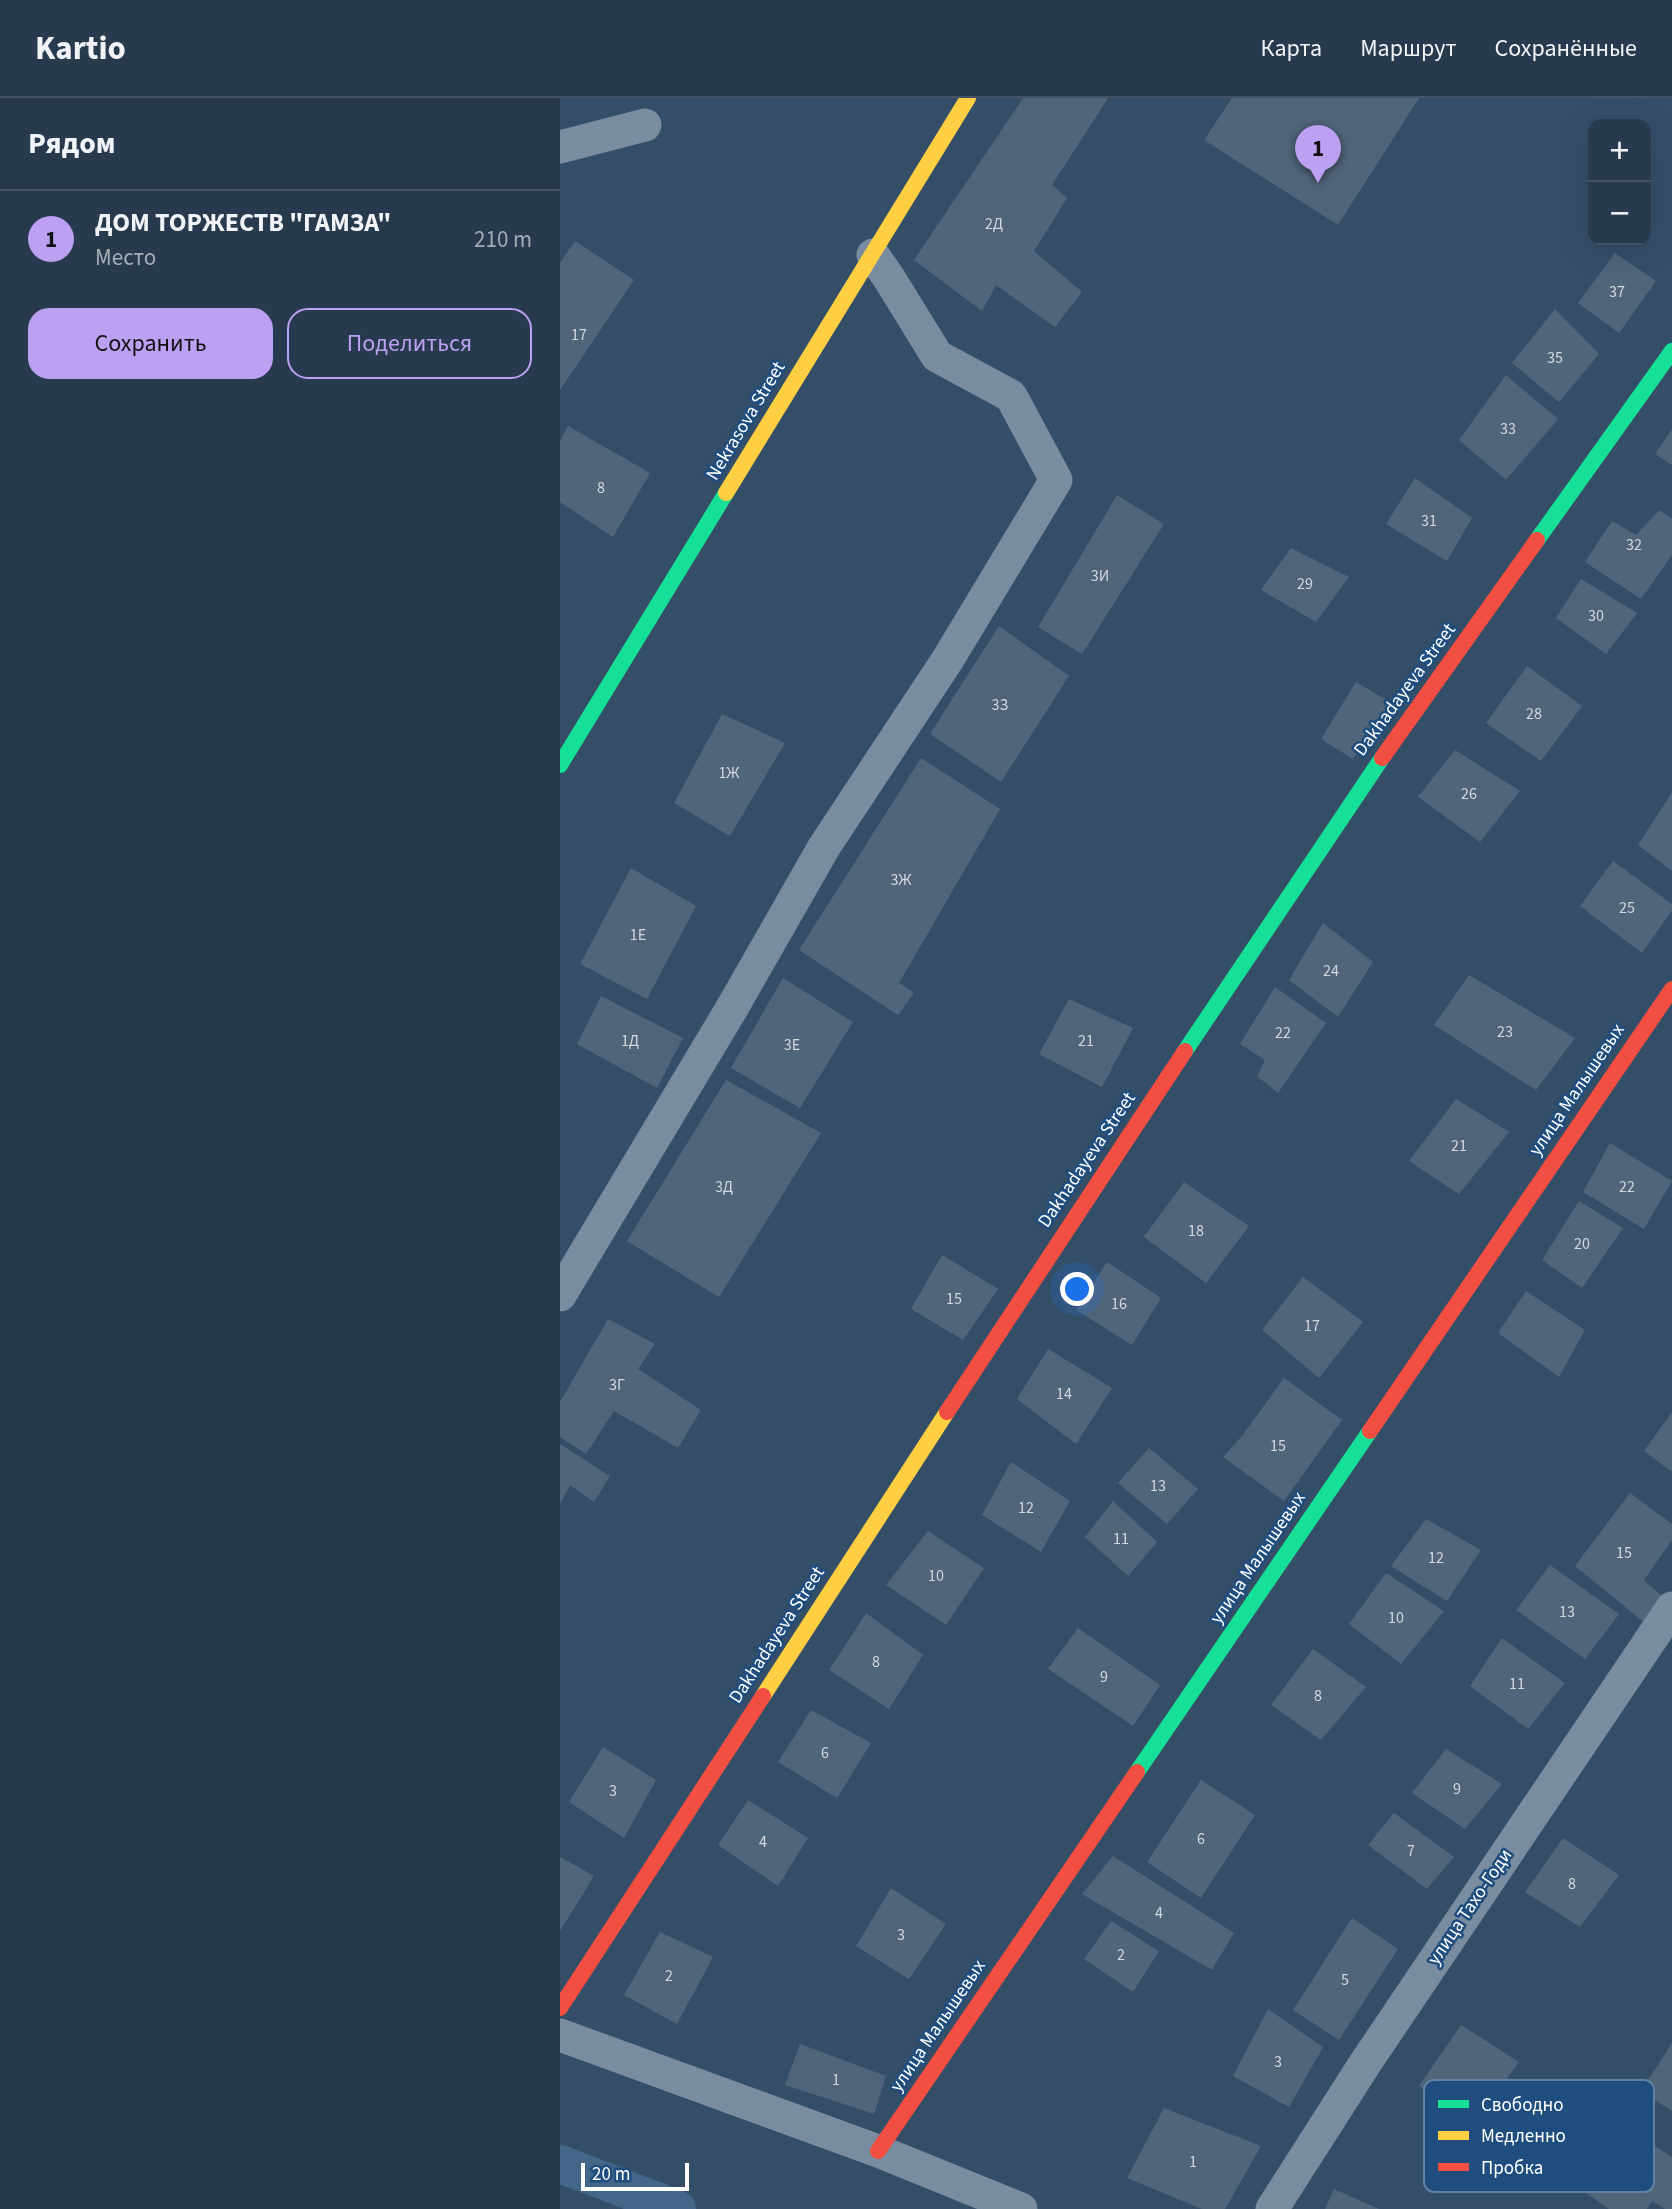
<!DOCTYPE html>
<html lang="ru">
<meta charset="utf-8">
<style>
:root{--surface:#283a4e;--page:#344558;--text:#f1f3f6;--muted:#a5adb6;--line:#445466;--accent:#bca0f2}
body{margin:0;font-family:"Source Sans 3",sans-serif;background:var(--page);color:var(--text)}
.controls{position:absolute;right:21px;top:21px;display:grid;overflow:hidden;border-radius:14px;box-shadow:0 7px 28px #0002}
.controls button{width:63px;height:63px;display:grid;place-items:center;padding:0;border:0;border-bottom:2px solid var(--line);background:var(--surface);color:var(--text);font:35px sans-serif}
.scale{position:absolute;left:21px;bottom:18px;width:108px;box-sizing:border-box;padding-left:7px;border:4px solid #fff;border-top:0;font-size:19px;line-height:24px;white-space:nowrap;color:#fff;-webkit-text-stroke:5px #1f4d7e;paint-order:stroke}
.you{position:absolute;left:518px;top:1192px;width:24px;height:24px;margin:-18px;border:5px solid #fff;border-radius:50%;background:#1a73e8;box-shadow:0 0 0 10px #1a73e833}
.badge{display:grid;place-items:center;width:46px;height:46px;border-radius:50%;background:var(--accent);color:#111;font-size:23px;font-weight:700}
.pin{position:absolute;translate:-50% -58px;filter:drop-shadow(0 2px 4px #0008)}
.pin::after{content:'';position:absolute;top:37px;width:24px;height:21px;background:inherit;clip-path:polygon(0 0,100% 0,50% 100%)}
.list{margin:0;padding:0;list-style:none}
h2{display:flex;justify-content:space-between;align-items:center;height:91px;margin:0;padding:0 28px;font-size:30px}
h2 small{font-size:23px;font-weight:400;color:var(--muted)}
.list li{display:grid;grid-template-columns:46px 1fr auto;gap:21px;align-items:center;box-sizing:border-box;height:98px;padding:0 28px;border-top:2px solid var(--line)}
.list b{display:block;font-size:26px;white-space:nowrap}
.list p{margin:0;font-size:23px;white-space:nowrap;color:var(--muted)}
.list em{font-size:23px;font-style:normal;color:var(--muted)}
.actions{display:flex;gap:14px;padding:21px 28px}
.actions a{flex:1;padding:16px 0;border:2px solid var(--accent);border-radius:21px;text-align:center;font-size:24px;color:var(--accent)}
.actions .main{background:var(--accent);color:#111}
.map{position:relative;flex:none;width:1112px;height:2111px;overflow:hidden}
header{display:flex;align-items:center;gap:42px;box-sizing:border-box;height:98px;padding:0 35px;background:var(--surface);border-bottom:2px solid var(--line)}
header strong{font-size:33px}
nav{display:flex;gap:38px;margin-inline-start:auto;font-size:24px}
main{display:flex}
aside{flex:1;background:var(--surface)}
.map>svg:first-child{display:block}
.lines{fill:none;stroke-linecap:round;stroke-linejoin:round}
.canal{stroke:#446689;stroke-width:38}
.building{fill:#50657a}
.street{stroke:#7a8c9f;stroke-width:33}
.fast{stroke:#16e098;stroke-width:16}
.slow{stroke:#ffcf43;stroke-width:16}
.jam{stroke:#f24e42;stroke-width:16}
.labels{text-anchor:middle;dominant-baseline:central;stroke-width:5;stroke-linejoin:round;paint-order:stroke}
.number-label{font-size:16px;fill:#d3d8de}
.street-label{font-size:19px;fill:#fff;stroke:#1f4d7e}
.key{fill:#1f4d7e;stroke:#6282a5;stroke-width:2}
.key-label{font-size:19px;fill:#fff}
</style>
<header>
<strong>Kartio</strong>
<nav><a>Карта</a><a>Маршрут</a><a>Сохранённые</a></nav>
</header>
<main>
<aside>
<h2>Рядом<small></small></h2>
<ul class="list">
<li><span class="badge">1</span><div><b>ДОМ ТОРЖЕСТВ &quot;ГАМЗА&quot;</b><p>Место</p></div><em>210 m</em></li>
</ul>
<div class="actions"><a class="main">Сохранить</a><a>Поделиться</a></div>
</aside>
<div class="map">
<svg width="1112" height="2111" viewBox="0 0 1112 2111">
<rect width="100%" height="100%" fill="#354e68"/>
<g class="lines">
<polyline class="canal" points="0,2066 117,2111"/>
</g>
<g class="building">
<polygon points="463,0 548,0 492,87 507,100 474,153 522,194 495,229 436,187 422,213 354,162"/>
<polygon points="672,0 859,0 778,127 644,42"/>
<polygon points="15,143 74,182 0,292 0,165"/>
<polygon points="1055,155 1096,183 1059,235 1018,205"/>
<polygon points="995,211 1039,256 999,304 952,265"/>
<polygon points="946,277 998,321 946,382 899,342"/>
<polygon points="8,328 90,375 53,439 0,404 0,343"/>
<polygon points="1112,331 1112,367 1095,356"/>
<polygon points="855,380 912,420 887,463 826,426"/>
<polygon points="557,397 604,426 522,556 478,529"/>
<polygon points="1099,412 1112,421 1112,457 1081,501 1025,464 1052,423 1076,437"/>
<polygon points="731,450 789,479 756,524 701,492"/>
<polygon points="1021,481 1077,515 1046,556 996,520"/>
<polygon points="439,528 509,578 441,684 370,636"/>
<polygon points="967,568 1022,608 981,663 926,625"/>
<polygon points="796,584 830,604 793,661 761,641"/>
<polygon points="162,616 225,645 170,738 114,705"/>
<polygon points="895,652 960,693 920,744 858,699"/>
<polygon points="361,660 440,711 339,885 354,895 338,917 239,852"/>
<polygon points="1112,694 1112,773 1078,747"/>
<polygon points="1053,763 1112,806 1112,812 1082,855 1020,808"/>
<polygon points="71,770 136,808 87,901 20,866"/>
<polygon points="763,825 813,864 778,919 729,882"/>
<polygon points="909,877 1015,940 976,992 874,927"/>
<polygon points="223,880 293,924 240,1010 171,970"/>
<polygon points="715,889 766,925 718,995 697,978 705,962 680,946"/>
<polygon points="41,898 123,940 97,990 17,946"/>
<polygon points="509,901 573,930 542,989 479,956"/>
<polygon points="166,982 261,1035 159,1199 67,1143"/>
<polygon points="896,1001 949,1034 899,1096 849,1063"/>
<polygon points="1050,1045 1112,1083 1084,1131 1023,1094"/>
<polygon points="624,1084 689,1128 646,1185 584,1139"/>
<polygon points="1019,1103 1063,1130 1022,1190 982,1162"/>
<polygon points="382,1157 438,1191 403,1242 351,1211"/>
<polygon points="547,1164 601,1200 572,1247 516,1212"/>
<polygon points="743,1179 803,1224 759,1280 702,1232"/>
<polygon points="966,1193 1025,1232 999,1279 938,1235"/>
<polygon points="48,1221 95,1246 78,1271 141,1312 118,1350 54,1313 26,1356 0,1339 0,1304"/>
<polygon points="488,1251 552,1290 516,1346 457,1301"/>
<polygon points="724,1280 782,1322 724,1403 663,1359 682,1338"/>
<polygon points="1112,1314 1112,1374 1084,1353"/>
<polygon points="0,1346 50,1378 34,1404 10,1387 0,1406"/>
<polygon points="589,1350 638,1391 607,1426 558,1385"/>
<polygon points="451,1364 510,1403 481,1454 422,1417"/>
<polygon points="1070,1395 1112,1426 1112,1442 1084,1482 1105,1501 1086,1526 1015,1468"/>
<polygon points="553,1403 597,1444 568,1478 525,1439"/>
<polygon points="866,1421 921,1452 887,1503 831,1468"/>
<polygon points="368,1433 424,1470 386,1527 326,1487"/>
<polygon points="990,1467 1059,1516 1025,1561 956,1512"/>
<polygon points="826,1475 884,1513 841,1566 789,1526"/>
<polygon points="306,1515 363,1557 329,1611 269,1572"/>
<polygon points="518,1530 600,1587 573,1628 488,1571"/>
<polygon points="942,1540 1005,1585 968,1631 910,1588"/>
<polygon points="753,1551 806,1589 761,1642 711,1607"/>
<polygon points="251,1612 311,1645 277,1700 218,1664"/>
<polygon points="43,1649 96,1682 64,1740 9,1704"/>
<polygon points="886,1651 942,1686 905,1731 852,1695"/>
<polygon points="641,1682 695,1717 641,1800 587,1764"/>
<polygon points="188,1702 248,1740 218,1788 158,1747"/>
<polygon points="834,1715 894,1759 867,1791 808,1747"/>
<polygon points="1003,1740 1059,1777 1020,1829 965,1794"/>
<polygon points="553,1758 674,1835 652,1872 522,1796"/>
<polygon points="0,1759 34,1778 0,1833"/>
<polygon points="331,1790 386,1826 349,1881 296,1848"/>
<polygon points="792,1820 838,1851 779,1942 733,1912"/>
<polygon points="551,1823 599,1853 573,1894 524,1861"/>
<polygon points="100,1834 153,1859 117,1926 64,1897"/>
<polygon points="708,1911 763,1949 729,2009 673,1978"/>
<polygon points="901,1927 959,1964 914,2027 859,1988"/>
<polygon points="1112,1945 1112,2013 1081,1993"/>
<polygon points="240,1946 326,1978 314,2016 225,1987"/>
<polygon points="604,2010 701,2048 665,2111 642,2111 567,2080"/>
<polygon points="1055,2022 1112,2059 1112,2111 1105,2111 1092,2103 1087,2111 1049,2111 1013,2086"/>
<polygon points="774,2091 819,2111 765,2111"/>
</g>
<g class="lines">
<g class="street">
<polyline points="0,49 85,27"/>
<polyline points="0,1197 172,910 264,749 388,561 496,382 451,298 377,258 329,180 313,157"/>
<polyline points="0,1937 318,2053 461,2111"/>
<polyline points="712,2111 804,1967 1112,1510"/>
</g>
<g class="fast">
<polyline points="977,442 1112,253"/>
<polyline points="0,667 166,395"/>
<polyline points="625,953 822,660"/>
<polyline points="577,1674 810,1333"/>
</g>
<g class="slow">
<polyline points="166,395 408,0"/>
<polyline points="203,1598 387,1314"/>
</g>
<g class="jam">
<polyline points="822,660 977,442"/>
<polyline points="387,1314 625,953"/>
<polyline points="810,1333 1112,891"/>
<polyline points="0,1910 203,1598"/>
<polyline points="318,2053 577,1674"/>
</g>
</g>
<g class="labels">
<g class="number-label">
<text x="434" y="126">2Д</text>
<text x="1057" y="194">37</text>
<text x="19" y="237">17</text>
<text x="995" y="260">35</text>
<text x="948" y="331">33</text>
<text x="41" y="390">8</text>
<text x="869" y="423">31</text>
<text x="1074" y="447">32</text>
<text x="540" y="478">3И</text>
<text x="745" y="486">29</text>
<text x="1036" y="518">30</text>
<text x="440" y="607">3З</text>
<text x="974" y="616">28</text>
<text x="169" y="675">1Ж</text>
<text x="909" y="696">26</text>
<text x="341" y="782">3Ж</text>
<text x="1067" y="810">25</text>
<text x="78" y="837">1Е</text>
<text x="771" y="873">24</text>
<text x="945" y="934">23</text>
<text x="723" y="935">22</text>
<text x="70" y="943">1Д</text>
<text x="526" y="943">21</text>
<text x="232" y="947">3Е</text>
<text x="899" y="1048">21</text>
<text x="164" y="1089">3Д</text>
<text x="1067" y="1089">22</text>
<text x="636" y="1133">18</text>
<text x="1022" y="1146">20</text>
<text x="394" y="1201">15</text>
<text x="559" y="1206">16</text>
<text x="752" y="1228">17</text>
<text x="57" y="1287">3Г</text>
<text x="504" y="1296">14</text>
<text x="718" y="1348">15</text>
<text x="598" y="1388">13</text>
<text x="466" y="1410">12</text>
<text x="561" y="1441">11</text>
<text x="1064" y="1455">15</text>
<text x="876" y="1460">12</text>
<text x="376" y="1478">10</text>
<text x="1007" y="1514">13</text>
<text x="836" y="1520">10</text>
<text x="316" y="1564">8</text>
<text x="544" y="1579">9</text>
<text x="957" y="1586">11</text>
<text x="758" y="1598">8</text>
<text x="265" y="1655">6</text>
<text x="897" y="1691">9</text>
<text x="53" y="1693">3</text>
<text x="641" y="1741">6</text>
<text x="203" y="1744">4</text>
<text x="851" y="1753">7</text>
<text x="1012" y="1786">8</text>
<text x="599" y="1815">4</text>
<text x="341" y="1837">3</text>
<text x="561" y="1857">2</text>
<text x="109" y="1878">2</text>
<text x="785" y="1882">5</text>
<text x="718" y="1964">3</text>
<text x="276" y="1982">1</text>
<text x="633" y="2064">1</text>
</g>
<g class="street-label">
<text transform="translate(186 323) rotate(-59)">Nekrasova Street</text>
<text transform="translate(845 592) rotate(-54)">Dakhadayeva Street</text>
<text transform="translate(1017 992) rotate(-56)">улица Малышевых</text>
<text transform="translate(527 1062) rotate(-56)">Dakhadayeva Street</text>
<text transform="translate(698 1460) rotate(-56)">улица Малышевых</text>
<text transform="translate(217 1537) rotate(-57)">Dakhadayeva Street</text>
<text transform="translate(910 1809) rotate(-56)">улица Тахо-Годи</text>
<text transform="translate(378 1928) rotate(-56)">улица Малышевых</text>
</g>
</g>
<rect x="864" y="1982" width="230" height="112" rx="10" class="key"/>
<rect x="878" y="2002" width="31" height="8" fill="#16e098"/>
<rect x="878" y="2033" width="31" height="9" fill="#ffcf43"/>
<rect x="878" y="2065" width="31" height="8" fill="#f24e42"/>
<g class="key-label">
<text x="921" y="2013">Свободно</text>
<text x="921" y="2044">Медленно</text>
<text x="921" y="2076">Пробка</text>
</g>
</svg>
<div class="controls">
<button>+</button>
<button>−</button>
</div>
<div class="scale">20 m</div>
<div class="you"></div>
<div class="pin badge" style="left:758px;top:85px">1</div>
</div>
</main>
